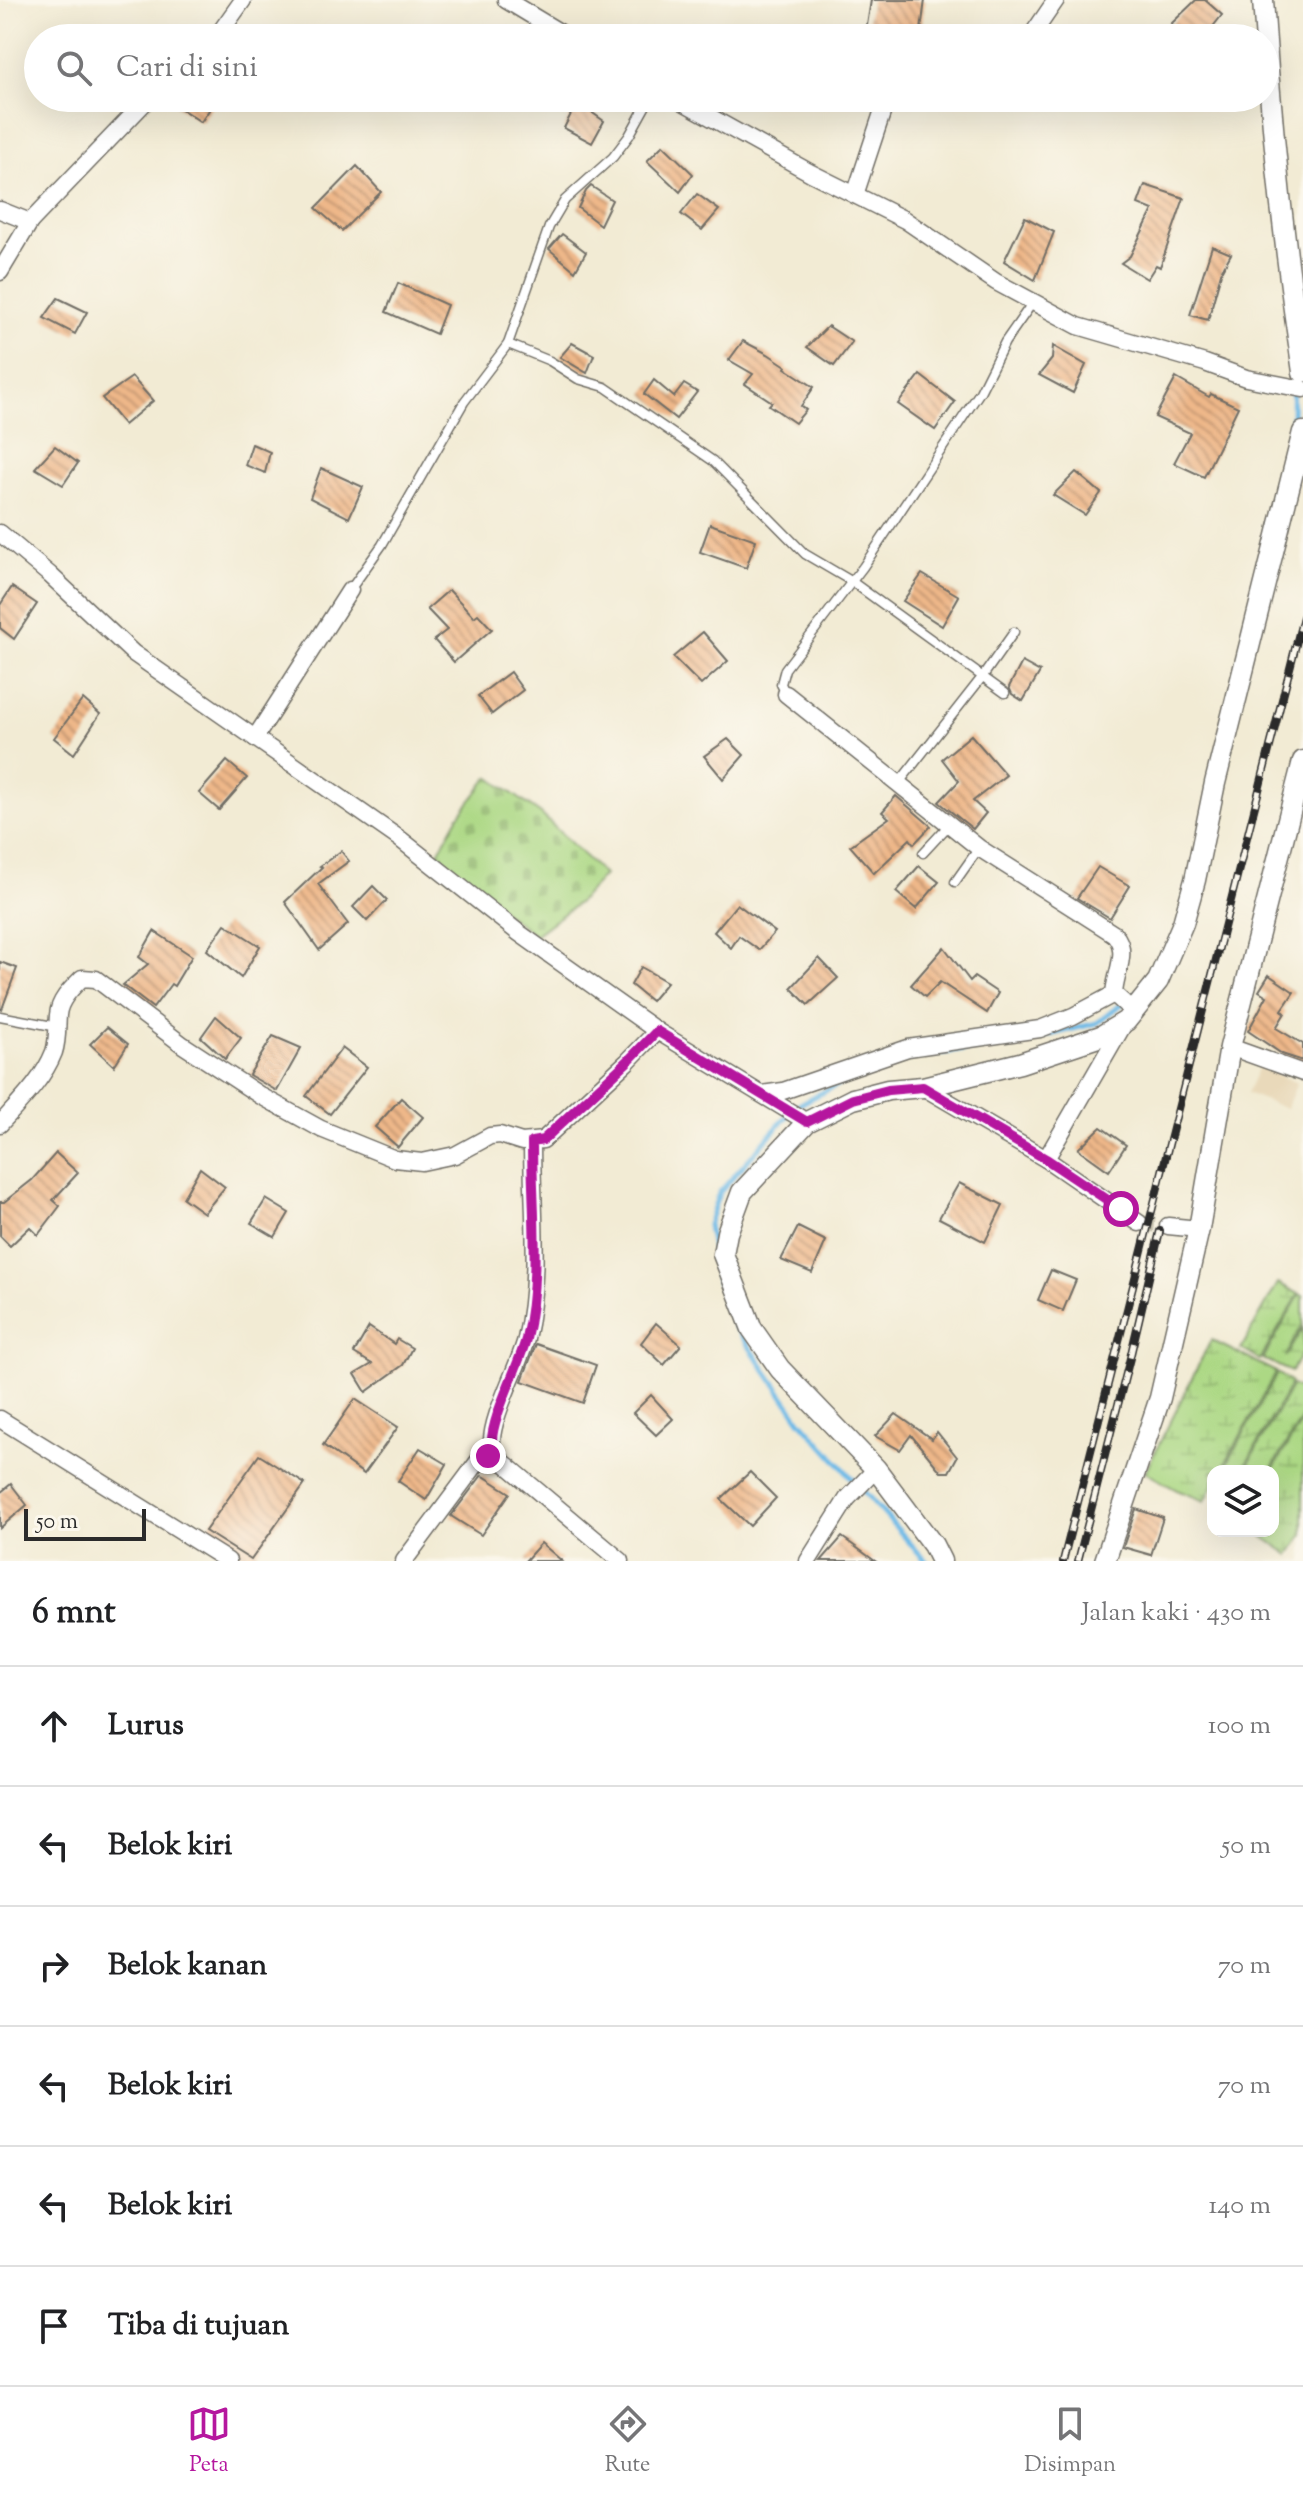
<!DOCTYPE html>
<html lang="id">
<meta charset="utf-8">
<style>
:root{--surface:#fff;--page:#f6f6f6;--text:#202124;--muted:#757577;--line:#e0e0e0;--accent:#b5179e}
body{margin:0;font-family:"Sorts Mill Goudy",serif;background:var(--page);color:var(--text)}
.controls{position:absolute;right:24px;bottom:24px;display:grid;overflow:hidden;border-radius:16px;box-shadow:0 8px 32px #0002}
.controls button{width:72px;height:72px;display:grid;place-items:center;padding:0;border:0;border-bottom:2px solid var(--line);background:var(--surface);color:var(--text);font:40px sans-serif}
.scale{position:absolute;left:24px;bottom:20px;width:122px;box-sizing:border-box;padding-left:8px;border:4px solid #2b2b2b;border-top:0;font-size:22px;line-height:28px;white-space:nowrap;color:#2b2b2b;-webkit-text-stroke:6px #fbf7ec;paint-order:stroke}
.stop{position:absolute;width:24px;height:24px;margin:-18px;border:6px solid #b5179e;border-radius:50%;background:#fff}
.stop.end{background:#b5179e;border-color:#fff;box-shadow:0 2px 8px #0008}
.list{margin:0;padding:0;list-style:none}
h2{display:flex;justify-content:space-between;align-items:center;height:104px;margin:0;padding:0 32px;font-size:34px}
h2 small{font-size:26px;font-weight:400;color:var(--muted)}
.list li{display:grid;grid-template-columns:52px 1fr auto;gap:24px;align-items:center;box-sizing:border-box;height:120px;padding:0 32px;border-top:2px solid var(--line)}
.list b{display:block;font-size:30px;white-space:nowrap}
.list em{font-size:26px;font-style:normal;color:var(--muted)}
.icon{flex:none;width:44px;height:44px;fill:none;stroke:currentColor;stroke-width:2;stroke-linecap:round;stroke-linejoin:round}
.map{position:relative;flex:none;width:1303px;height:1561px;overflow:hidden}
.search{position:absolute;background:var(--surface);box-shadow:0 8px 32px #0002;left:24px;right:24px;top:24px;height:88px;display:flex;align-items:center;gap:20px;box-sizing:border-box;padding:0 28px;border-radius:44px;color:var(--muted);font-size:30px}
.sheet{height:824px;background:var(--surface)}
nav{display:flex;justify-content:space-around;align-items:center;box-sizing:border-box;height:112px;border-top:2px solid var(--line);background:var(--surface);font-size:22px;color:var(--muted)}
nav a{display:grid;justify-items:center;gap:4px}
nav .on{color:var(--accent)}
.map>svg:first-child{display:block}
.built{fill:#e9d9ba}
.wetland{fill:url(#wetland-marsh);stroke:#6c8258;stroke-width:2}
.cemetery{fill:url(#cemetery-stones);stroke:#6c8258;stroke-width:2}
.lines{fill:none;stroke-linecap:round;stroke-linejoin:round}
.stream{stroke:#6dbae7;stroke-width:5}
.building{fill:url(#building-back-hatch)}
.minor-tunnel{stroke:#cac5b2;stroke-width:16;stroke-dasharray:16 8;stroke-linecap:butt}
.service-casing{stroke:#716e66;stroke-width:11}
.minor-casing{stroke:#716e66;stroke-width:19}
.tertiary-casing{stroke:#716e66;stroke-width:23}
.service{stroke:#fff;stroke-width:8}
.minor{stroke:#fff;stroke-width:16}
.tertiary{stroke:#fff;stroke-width:20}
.rail-casing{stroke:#2b2b2b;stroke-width:8}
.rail{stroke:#fbf7ec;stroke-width:5;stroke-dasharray:15;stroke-linecap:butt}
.route{stroke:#b5179e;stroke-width:10}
</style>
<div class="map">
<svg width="1303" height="1561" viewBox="0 0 1303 1561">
<defs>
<pattern id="wetland-marsh" width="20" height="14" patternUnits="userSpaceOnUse" patternTransform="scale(2)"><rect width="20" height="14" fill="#acd884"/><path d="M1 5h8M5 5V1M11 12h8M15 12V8" fill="none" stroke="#94ba72"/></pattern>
<pattern id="cemetery-stones" width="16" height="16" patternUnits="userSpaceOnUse" patternTransform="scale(2)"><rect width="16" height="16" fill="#acd884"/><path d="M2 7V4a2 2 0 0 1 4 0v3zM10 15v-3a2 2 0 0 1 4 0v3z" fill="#94ba72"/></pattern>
<pattern id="building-back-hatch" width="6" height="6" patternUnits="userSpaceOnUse" patternTransform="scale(2)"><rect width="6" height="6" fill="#eeb789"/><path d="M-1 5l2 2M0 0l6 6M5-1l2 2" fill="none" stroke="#c19570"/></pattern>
</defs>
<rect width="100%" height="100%" fill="#fbf7ec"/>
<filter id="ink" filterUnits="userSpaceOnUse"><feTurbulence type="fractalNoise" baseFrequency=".0125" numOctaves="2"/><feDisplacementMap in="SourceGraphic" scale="16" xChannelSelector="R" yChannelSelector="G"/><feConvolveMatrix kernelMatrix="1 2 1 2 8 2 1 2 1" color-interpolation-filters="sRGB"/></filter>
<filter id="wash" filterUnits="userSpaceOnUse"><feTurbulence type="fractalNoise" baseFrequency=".006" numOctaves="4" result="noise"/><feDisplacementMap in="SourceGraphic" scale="32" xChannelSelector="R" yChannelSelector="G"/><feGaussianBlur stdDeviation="1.8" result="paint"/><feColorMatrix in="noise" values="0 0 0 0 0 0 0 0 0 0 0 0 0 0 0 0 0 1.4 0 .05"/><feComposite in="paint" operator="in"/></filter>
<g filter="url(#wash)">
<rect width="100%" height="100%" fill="#f2ebd4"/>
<polygon class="built" points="1259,1067 1297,1083 1286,1109 1247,1093"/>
<g class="wetland">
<polygon points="1278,1283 1299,1294 1260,1360 1241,1349"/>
<polygon points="1300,1294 1303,1296 1303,1323 1285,1357 1303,1328 1303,1351 1291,1372 1263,1359"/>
<polygon points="1211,1340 1276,1372 1221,1471 1213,1471 1213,1486 1205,1501 1177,1490 1145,1472"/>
<polygon points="1277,1373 1291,1383 1242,1471 1223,1471"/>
<polygon points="1292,1385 1303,1391 1303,1416 1270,1471 1244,1471"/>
<polygon points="1303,1419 1303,1534 1290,1555 1255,1531 1273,1531 1272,1471"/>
</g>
<polygon class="cemetery" points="489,777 541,814 604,875 579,902 535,935 434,860 458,817"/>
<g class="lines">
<g class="stream">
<polyline points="1280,482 1292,426 1293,369"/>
<polyline points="898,1059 1021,1042 1097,1023 1138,992"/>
<polyline points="866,1070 796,1106 719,1193 708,1225 718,1282 735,1326 800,1420 926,1561"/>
</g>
</g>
<g id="blocks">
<g class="building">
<polygon points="871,0 925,0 920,38 865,38"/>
<polygon points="1196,0 1205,0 1222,15 1204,38 1188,38 1171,24"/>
<polygon points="165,98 217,98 201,122"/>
<polygon points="577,102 604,121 592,143 564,128"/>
<polygon points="663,145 693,174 680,192 647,161"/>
<polygon points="357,166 381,192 342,231 316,208"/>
<polygon points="1145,185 1184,198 1160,267 1156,265 1147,279 1121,263 1130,256 1153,210 1138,204"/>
<polygon points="591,186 612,200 600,225 578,208 586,191"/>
<polygon points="697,194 719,210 702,230 681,214"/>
<polygon points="1025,217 1054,232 1035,280 1004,261"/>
<polygon points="562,234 586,252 575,271 549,249"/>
<polygon points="1212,246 1231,254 1222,270 1208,320 1190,315"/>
<polygon points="398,283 447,305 436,334 386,312"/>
<polygon points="58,298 87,312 75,334 44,318"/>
<polygon points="828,326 852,342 834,366 807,347"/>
<polygon points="743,341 768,354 786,366 785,368 814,387 801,406 806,410 795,423 769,405 772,402 745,384 753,374 729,360"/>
<polygon points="572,343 594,355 587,373 560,357"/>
<polygon points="1053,346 1086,365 1073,393 1039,375 1052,359"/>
<polygon points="920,375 955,402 935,430 898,404"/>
<polygon points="132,377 153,401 124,425 102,398"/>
<polygon points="1176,378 1209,397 1211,394 1238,407 1204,477 1174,463 1190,433 1155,417"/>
<polygon points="654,380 674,397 684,384 697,392 676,419 644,394"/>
<polygon points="252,444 270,452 265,473 245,465"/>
<polygon points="55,446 78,463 63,485 35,468"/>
<polygon points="321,468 363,487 349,518 310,498"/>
<polygon points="1076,472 1101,493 1085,515 1053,495"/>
<polygon points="710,524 756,540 746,568 700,552"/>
<polygon points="922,574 959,596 942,626 903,601"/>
<polygon points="12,587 37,604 14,639 0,628 0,605"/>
<polygon points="449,590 474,617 478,614 492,629 454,662 434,640 447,630 427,609"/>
<polygon points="703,632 728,661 701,685 673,657"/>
<polygon points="1022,662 1040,672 1023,701 1012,694 1009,687"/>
<polygon points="510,672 523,690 492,714 478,696"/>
<polygon points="83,699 100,714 74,754 54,738"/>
<polygon points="971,735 1006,775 973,801 986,813 973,829 939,802 959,781 942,759"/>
<polygon points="728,739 744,755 723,779 704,756"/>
<polygon points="227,761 247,778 219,810 199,793"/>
<polygon points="896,796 931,826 914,844 910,839 874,873 850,846 889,818 882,812"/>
<polygon points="341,851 349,861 318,884 348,924 319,950 285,902 322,867 320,866"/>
<polygon points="919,866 939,882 916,909 896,892"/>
<polygon points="1098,867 1130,886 1110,918 1077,898"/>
<polygon points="373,886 387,900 367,921 353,907"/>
<polygon points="737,904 775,932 759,950 739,936 731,948 714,932"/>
<polygon points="225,924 260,946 241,978 207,950"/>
<polygon points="154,931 192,956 174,986 171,984 153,1008 123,985 148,964 139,957"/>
<polygon points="944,947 970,981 974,977 998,993 987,1013 940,982 925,997 911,985"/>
<polygon points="819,958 838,978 808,1005 791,988"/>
<polygon points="0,962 17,968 2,1009 0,1009"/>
<polygon points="641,967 667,982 651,1001 631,985"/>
<polygon points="1269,975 1294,992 1282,1010 1285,1013 1276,1028 1303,1044 1303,1061 1282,1054 1248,1031 1267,996 1259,991"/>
<polygon points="216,1016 241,1038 225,1059 201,1037"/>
<polygon points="107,1027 128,1044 114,1066 90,1044"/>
<polygon points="273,1036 301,1048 277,1091 249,1075"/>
<polygon points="342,1048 367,1067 330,1114 306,1096"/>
<polygon points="401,1098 423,1117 398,1147 375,1127"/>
<polygon points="1101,1127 1126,1145 1109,1171 1078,1149"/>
<polygon points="56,1153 78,1173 53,1200 60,1206 38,1235 30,1227 10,1246 0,1236 0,1202 4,1202 32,1180"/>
<polygon points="200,1168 225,1187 204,1213 183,1198"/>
<polygon points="959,1183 1003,1205 985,1242 939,1218"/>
<polygon points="266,1199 289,1213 275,1237 251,1223"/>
<polygon points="798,1227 826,1241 812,1273 781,1260"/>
<polygon points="1051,1270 1076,1280 1063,1311 1038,1300"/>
<polygon points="656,1323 681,1345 664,1365 641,1343"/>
<polygon points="369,1327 394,1344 397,1339 412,1348 403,1365 366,1392 355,1374 372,1364 354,1353"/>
<polygon points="536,1344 596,1365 583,1403 522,1381"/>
<polygon points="651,1395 673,1419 656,1435 633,1413"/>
<polygon points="355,1399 398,1427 364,1474 323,1445"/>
<polygon points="896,1414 932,1439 937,1432 957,1457 949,1472 941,1472 911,1435 900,1450 875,1436"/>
<polygon points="420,1448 447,1464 426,1500 398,1481"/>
<polygon points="259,1455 305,1484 251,1560 205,1531"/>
<polygon points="750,1472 776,1498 750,1526 721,1499"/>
<polygon points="482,1475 510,1493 481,1535 451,1516"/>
<polygon points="11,1484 27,1505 0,1528 0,1493"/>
<polygon points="1136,1509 1163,1518 1151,1555 1123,1547"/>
<polygon points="842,1537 875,1561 821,1561"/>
<polygon points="541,1543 562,1561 525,1561"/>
</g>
</g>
</g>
<g filter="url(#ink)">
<use href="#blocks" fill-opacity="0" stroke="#716e66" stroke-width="2"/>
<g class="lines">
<polyline class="minor-tunnel" points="1139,1223 1168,1226"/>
<g class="service-casing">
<g id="service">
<polyline points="508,344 549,227 565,200 613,157 629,136 650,98"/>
<polyline points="350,590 382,545 464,402 508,344 550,361 578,379 605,387 713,461 805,554 851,581 1005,693"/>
<polyline points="786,694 781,684 785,669 863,567 980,392 1005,342 1033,302"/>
<polyline points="898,784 983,676 1014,632"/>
<polyline points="923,853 949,825"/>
<polyline points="955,882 979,848"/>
<polyline points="0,1016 58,1027"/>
</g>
</g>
<g class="minor-casing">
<g id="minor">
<polyline points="506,0 569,38"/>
<polyline points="216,38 243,0"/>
<polyline points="1030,38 1056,0"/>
<polyline points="676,98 811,173 905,220 996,282 1078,326 1205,363 1246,378 1303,389"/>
<polyline points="855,195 884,107 896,99 903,98"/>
<polyline points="0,210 30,222"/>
<polyline points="0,272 30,222 149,98"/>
<polyline points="0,533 50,575 133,653 400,839 519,933 657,1031 807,1122"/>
<path d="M786,694L979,848L1114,934C1130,951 1115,973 1114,994L1134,1012"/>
<polyline points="255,738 350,590"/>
<polyline points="1230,1047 1303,1073"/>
<polyline points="923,1087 1046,1159 1139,1223"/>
<polyline points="762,1094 783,1091 908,1048 1040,1029 1073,1016 1114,994"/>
<path d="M0,1124C20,1102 43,1080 54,1052C58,1040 57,1027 58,1015C59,1000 72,988 82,978L96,979L183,1045L261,1096L321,1129L395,1159L422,1162L455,1155L490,1136L500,1135L522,1142L543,1140L627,1062L657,1031"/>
<path d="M532,1142C532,1207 541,1275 526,1339C519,1366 490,1419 492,1444C492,1449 495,1452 496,1456L621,1561"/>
<polyline points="1046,1159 1125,1022"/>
<polyline points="1168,1226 1199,1229"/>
<polyline points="0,1419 228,1561"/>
<polyline points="404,1561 480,1459 496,1456"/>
<polyline points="808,1561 847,1499 876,1469"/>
</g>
</g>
<g class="tertiary-casing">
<g id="tertiary">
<path d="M1263,0C1271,125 1284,248 1303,372"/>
<polyline points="941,1561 933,1545 876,1469 780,1369 752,1329 723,1254 727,1233 742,1192 807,1122 853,1099 888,1090 923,1087 1020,1063 1101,1036 1126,1021 1158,981 1183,923 1195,880 1215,783 1303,432"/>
<polyline points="1105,1561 1160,1398 1199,1229 1230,1047 1303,761"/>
</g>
</g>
<use href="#service" class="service"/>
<use href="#minor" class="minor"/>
<use href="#tertiary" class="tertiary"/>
<g class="rail-casing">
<g id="rail">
<polyline points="1063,1561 1303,617"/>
<polyline points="1078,1561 1130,1358 1160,1231"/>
</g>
</g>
<use href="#rail" class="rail"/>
</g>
</g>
<g class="lines" filter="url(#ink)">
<path class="route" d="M488,1456H496C495,1452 492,1449 492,1444C490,1420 519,1366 526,1339C541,1275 532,1207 532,1142L543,1140L627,1062L657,1031L807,1122L853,1099L888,1090L923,1087L1046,1159L1121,1209"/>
</g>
</svg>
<div class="controls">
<button><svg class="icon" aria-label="layers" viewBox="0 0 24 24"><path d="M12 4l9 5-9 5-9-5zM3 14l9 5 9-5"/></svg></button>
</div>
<div class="scale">50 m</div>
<div class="stop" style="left:1121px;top:1209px"></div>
<div class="stop end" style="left:488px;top:1456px"></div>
<div class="search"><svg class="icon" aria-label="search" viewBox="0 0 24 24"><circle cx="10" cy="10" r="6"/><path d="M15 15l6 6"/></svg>Cari di sini</div>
</div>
<section class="sheet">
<h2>6 mnt<small>Jalan kaki · 430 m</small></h2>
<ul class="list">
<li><svg class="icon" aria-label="ahead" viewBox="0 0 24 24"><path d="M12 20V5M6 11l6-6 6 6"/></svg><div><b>Lurus</b></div><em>100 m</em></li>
<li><svg class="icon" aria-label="left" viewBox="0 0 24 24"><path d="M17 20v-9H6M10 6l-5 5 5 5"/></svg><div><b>Belok kiri</b></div><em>50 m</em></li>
<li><svg class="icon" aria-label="right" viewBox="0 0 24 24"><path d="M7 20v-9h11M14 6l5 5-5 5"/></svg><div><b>Belok kanan</b></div><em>70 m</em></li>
<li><svg class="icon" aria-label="left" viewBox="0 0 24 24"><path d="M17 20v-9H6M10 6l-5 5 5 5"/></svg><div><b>Belok kiri</b></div><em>70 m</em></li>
<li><svg class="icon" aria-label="left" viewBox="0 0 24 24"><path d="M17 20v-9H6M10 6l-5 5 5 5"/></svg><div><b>Belok kiri</b></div><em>140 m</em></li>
<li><svg class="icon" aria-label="arrive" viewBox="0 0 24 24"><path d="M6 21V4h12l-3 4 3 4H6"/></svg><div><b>Tiba di tujuan</b></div></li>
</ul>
</section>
<nav>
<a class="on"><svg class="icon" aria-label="map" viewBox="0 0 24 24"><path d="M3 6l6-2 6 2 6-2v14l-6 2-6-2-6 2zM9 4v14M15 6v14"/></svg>Peta</a>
<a><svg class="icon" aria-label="directions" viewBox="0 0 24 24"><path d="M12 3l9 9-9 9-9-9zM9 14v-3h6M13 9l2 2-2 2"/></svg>Rute</a>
<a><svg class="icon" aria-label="saved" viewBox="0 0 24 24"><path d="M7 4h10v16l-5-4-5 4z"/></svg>Disimpan</a>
</nav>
